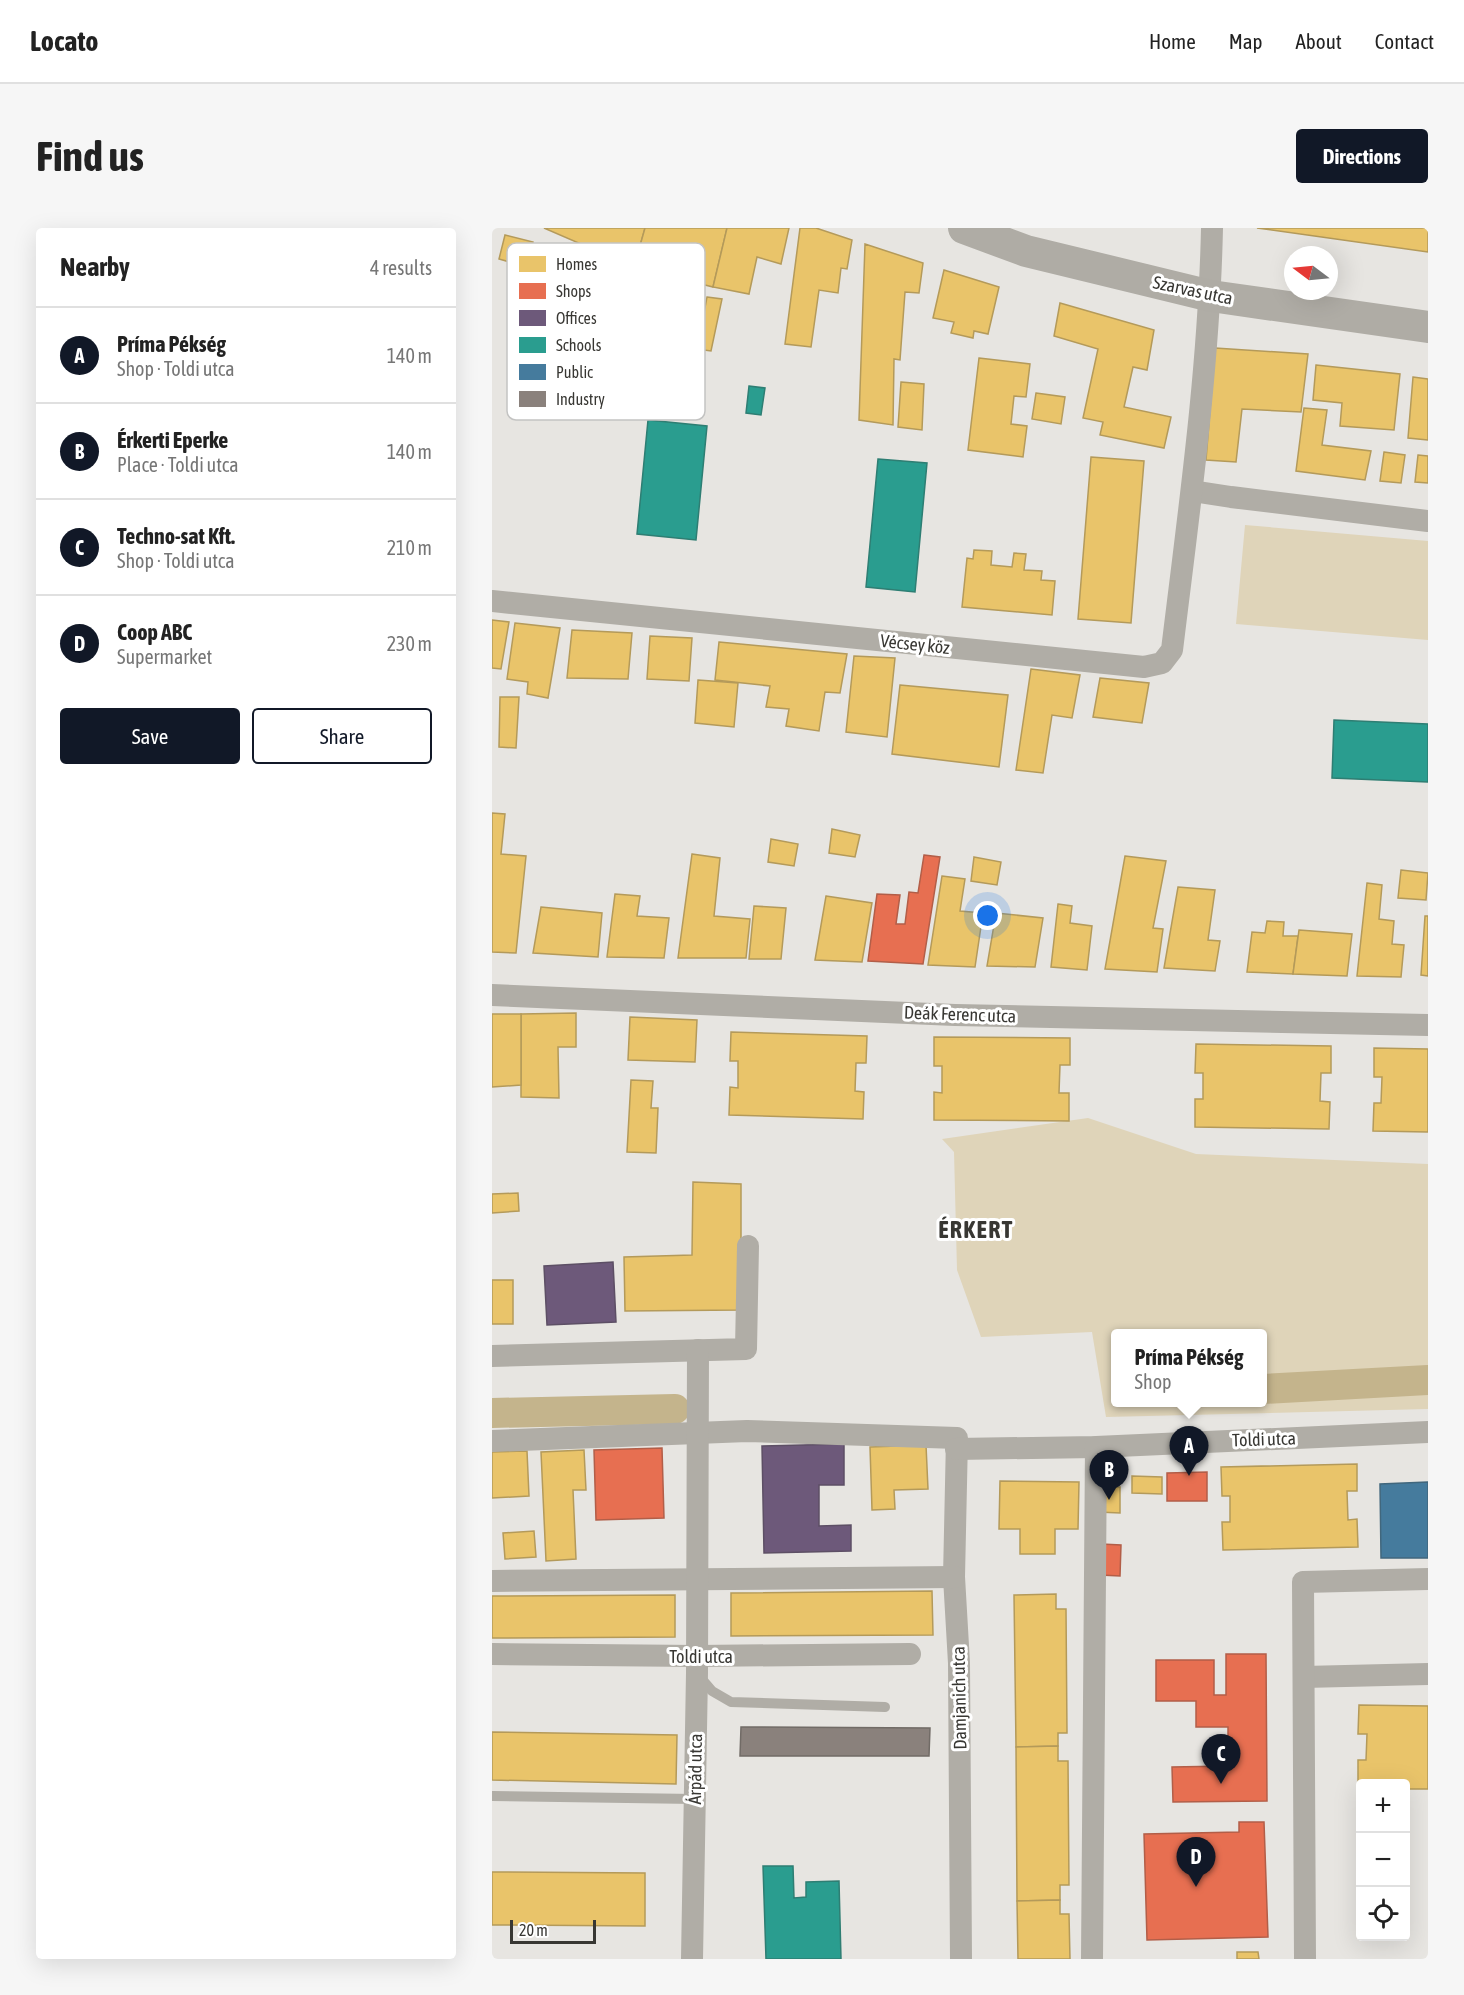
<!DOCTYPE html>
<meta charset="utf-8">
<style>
:root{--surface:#fff;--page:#f6f6f6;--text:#222;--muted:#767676;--line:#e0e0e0;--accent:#111827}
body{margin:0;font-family:"Asap Condensed",sans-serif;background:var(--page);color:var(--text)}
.controls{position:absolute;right:18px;bottom:18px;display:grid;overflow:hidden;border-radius:6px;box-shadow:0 6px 24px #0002}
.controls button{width:54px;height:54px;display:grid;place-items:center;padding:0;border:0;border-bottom:2px solid var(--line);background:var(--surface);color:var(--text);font:30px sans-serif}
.compass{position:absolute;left:792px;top:18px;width:54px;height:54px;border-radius:50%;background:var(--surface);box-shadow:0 6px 24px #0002;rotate:286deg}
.scale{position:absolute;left:18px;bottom:15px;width:86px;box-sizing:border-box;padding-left:6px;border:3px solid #383733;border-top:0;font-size:16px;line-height:21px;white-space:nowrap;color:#383733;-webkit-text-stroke:4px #fff;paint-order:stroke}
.you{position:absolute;left:496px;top:688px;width:21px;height:21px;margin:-15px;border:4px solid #fff;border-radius:50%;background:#1a73e8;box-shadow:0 0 0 9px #1a73e833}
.badge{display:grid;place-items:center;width:39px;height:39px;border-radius:50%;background:var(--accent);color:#fff;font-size:20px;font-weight:700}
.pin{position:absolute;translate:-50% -50px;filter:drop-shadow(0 2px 3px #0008)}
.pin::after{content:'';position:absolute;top:32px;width:21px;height:18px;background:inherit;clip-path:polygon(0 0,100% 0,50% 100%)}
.popup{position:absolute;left:619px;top:1101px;width:156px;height:78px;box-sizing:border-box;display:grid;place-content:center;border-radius:6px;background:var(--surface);filter:drop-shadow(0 2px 4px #0005);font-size:20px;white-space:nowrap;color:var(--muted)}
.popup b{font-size:22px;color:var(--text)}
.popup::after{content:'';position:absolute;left:50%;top:100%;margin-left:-12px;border:12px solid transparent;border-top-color:var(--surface)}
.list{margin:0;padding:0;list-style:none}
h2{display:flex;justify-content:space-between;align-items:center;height:78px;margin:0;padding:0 24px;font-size:26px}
h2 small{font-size:20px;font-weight:400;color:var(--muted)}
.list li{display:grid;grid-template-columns:39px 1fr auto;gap:18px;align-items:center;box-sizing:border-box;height:96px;padding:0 24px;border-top:2px solid var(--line)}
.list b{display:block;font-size:22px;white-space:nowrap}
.list p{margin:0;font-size:20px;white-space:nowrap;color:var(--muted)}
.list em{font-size:20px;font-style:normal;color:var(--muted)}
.actions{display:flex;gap:12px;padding:18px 24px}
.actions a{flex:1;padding:14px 0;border:2px solid var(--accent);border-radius:6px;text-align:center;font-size:21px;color:var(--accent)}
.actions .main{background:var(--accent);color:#fff}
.icon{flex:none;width:33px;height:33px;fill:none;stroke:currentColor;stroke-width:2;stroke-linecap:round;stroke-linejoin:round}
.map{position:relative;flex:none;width:936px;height:1731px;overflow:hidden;border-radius:6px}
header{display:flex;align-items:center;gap:36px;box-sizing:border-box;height:84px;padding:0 30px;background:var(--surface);border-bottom:2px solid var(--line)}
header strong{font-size:28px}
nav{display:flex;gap:33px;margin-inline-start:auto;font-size:21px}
.intro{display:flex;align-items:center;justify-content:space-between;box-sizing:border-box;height:144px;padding:0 36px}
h1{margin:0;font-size:42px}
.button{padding:15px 27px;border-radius:6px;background:var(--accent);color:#fff;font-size:21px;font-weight:700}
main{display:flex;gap:36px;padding:0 36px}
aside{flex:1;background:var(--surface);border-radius:6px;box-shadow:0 6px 24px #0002}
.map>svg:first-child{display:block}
.green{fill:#dfd4b9;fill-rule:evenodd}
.homes{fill:#e9c46a;stroke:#b49a5a;stroke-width:1.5}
.shops{fill:#e76f51;stroke:#b25e48;stroke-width:1.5}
.offices{fill:#6d597a;stroke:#5d4f65;stroke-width:1.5}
.schools{fill:#2a9d8f;stroke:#2e7e73;stroke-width:1.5}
.public{fill:#457b9d;stroke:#41677d;stroke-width:1.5}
.industry{fill:#8a817c;stroke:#716b66;stroke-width:1.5}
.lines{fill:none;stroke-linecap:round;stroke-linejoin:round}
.canal{stroke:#c4b48c;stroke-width:30}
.lane{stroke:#b0ada6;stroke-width:10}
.street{stroke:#b0ada6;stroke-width:22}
.secondary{stroke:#afaca5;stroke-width:32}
.labels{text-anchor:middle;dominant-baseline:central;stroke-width:6;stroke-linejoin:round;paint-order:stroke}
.street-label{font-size:18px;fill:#383733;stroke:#fff}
.district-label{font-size:24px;font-weight:bold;letter-spacing:1.5px;fill:#383733;stroke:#fff}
.key{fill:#fff;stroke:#c3c3c2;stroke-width:1.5}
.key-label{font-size:16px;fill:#383733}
</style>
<header>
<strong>Locato</strong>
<nav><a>Home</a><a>Map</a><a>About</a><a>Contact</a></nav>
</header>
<div class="intro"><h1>Find us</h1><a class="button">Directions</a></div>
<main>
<aside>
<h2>Nearby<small>4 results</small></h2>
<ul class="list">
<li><span class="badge">A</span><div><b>Príma Pékség</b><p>Shop · Toldi utca</p></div><em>140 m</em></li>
<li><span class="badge">B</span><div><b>Érkerti Eperke</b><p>Place · Toldi utca</p></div><em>140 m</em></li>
<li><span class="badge">C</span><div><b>Techno-sat Kft.</b><p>Shop · Toldi utca</p></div><em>210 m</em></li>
<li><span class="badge">D</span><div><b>Coop ABC</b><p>Supermarket</p></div><em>230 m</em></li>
</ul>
<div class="actions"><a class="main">Save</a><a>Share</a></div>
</aside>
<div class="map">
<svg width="936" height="1731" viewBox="0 0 936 1731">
<rect width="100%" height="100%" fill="#e7e5e1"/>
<g class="green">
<polygon points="753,297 936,313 936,412 744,396"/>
<path d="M596,890L704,926L936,936V1181L614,1189L600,1104L489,1109L465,1042L462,924L450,911ZM624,1106H771V1174H624Z"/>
</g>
<g class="homes">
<polygon points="52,0 153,0 142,39"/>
<polygon points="153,0 235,0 221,59 142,39"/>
<polygon points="235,0 297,0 289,36 265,29 257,66 221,59"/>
<polygon points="308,0 324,0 360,12 355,41 349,40 346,65 327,62 319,119 293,116"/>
<polygon points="765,0 936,0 936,24"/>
<polygon points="13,7 41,14 35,39 7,31"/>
<polygon points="373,16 431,35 427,65 413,64 408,132 402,131 401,197 367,192"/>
<polygon points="452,42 507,59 496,106 482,103 481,110 459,105 462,94 441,90"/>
<polygon points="215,69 230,71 219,123 205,121"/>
<polygon points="568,75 662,102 655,142 641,139 632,179 679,189 672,220 608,207 611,194 591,190 606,121 562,108"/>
<polygon points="723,120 816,126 809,184 750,181 744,234 714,232"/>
<polygon points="487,130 538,136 534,169 522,168 519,196 535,198 531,229 476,222"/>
<polygon points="824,137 908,146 902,202 848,198 850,175 821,172"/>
<polygon points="921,149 936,151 936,212 916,210"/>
<polygon points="409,154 432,156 430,202 406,199"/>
<polygon points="544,165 573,169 569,196 540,191"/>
<polygon points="812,180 835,182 830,217 879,223 873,252 804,243"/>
<polygon points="892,224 913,227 909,255 888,253"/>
<polygon points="926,227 936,228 936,255 923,254"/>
<polygon points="599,229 652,233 639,395 586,391"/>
<polygon points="482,322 500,323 499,337 520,339 522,325 534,326 532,342 550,343 549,352 563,353 560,387 470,379 475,330 481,331"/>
<polygon points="0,392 17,394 9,441 0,440"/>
<polygon points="23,395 68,400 56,470 35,466 36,454 15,451"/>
<polygon points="80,402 140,405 136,451 75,450"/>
<polygon points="158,408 200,410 197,453 155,451"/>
<polygon points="227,414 355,426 348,465 333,464 327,503 294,498 297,481 274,479 278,458 223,452"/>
<polygon points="362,428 403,430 395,509 354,504"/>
<polygon points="539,441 588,447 580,490 560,487 551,545 524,542"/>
<polygon points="608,450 657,455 650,495 601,489"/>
<polygon points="206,452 246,455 242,499 203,495"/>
<polygon points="408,457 516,467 507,539 400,526"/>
<polygon points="8,469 27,469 24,520 7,519"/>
<polygon points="0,585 13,586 9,626 34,628 24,725 0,724"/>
<polygon points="340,601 368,607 363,629 337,625"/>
<polygon points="279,611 306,616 302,638 276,634"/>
<polygon points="200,626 228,630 222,688 258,691 254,730 186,730"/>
<polygon points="633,628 674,633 661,700 671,701 665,744 613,741"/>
<polygon points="482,629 509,634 505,657 479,653"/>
<polygon points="909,642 936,645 934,672 906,670"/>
<polygon points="450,648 473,651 468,683 491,685 483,739 436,737"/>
<polygon points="875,655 890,657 887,691 902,693 900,716 912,717 909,749 865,748"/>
<polygon points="686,659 723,662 716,712 728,713 723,743 672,740"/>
<polygon points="123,666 148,668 145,688 177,690 172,730 115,729"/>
<polygon points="334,668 380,675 370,734 323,732"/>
<polygon points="566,676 580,678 578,695 600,698 595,742 559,739"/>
<polygon points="262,678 294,680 289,731 257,731"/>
<polygon points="49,679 110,685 106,729 41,725"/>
<polygon points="504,685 551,690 543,739 495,738"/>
<polygon points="933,688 936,688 936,748 929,747"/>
<polygon points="775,693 792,694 791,708 806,708 801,746 755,744 760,704 773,705"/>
<polygon points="807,702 860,706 855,748 801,746"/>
<polygon points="84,785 84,819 66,819 67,870 29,869 29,786"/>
<polygon points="0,786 29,786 29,857 0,859"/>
<polygon points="138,789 205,792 203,834 136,832"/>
<polygon points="239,804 375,808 374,835 364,835 363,863 372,864 371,891 237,887 238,859 246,860 246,833 238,833"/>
<polygon points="442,809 578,810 578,837 568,837 567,865 577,865 577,893 442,892 442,864 450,865 450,838 442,838"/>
<polygon points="704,816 839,818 839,845 829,845 828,873 838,874 837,901 703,899 703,871 711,871 711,845 703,845"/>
<polygon points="882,820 936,821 936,904 881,903 882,875 889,875 890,849 882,849"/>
<polygon points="139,852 161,853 159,880 166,880 164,925 135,924"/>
<polygon points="201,954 249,956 249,1082 133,1083 132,1029 200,1027"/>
<polygon points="26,965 27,983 0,985 0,966"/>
<rect x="0" y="1052" width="21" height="44"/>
<polygon points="434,1217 436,1261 402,1262 403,1281 380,1282 378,1219"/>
<polygon points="92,1222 94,1262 81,1262 84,1331 54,1333 49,1224"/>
<polygon points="35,1223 37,1268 0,1270 0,1224"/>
<polygon points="865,1236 865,1263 855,1263 856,1292 865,1291 866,1319 731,1322 730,1294 738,1294 738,1268 730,1268 729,1239"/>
<polygon points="640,1248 670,1249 670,1266 640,1265"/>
<polygon points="508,1253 587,1254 586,1301 563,1301 563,1326 528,1326 528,1301 507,1301"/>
<polygon points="607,1259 628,1259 628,1285 606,1284"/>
<polygon points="42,1303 44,1329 13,1331 11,1305"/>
<polygon points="440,1363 441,1407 239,1408 239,1365"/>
<polygon points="564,1366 564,1381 574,1381 575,1505 566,1505 566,1518 524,1519 522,1367"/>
<polygon points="183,1367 183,1409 0,1410 0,1368"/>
<polygon points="867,1477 936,1478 936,1561 914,1561 914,1556 868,1556 868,1560 866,1560 866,1532 874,1532 875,1506 866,1506"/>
<polygon points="0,1504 185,1507 184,1556 0,1552"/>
<polygon points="566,1518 566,1533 576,1533 577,1657 568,1657 568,1672 525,1673 524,1519"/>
<polygon points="0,1644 153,1645 153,1698 0,1697"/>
<polygon points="568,1672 568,1686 577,1686 578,1731 526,1731 525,1673"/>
<polygon points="745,1724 766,1724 767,1731 745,1731"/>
</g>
<g class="shops">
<polygon points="432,627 448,629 431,736 376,733 385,666 408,667 404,696 413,696 417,664 426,665"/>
<polygon points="170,1220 172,1290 104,1292 102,1222"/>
<polygon points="715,1244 715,1273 675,1273 675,1245"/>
<polygon points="609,1316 629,1317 628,1348 608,1347"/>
<polygon points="734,1426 774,1426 775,1573 681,1574 680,1539 736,1538 736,1499 704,1499 704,1473 664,1473 664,1432 722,1432 722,1467 734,1467"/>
<polygon points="747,1594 772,1594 776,1709 655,1712 652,1606 747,1604"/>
</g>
<g class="offices">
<polygon points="121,1034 124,1094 55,1097 52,1038"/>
<polygon points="352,1216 352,1257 327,1257 327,1298 359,1297 359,1323 272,1325 270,1218"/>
</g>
<g class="schools">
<polygon points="257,158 273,160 269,187 254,185"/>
<polygon points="156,192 215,198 204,312 145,306"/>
<polygon points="386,231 435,235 423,364 374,359"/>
<polygon points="842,492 936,496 936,554 840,550"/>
<polygon points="271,1638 301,1638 302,1670 314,1669 314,1654 347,1653 349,1731 274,1731"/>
</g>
<polygon class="public" points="936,1254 936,1330 889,1330 888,1256"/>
<polygon class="industry" points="249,1499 438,1500 437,1528 248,1528"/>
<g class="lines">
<g class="canal">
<polyline points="771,1161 936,1152"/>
<polyline points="0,1185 183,1181"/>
</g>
<g class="lane">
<polyline points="208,1449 220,1463 239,1474 393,1479"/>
<polyline points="0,1568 203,1571"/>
</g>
<g class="street">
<polyline points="700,263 739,269 936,293"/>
<path d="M0,373L652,439L670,435L680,422C697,282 717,141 720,0"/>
<polyline points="0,767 463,787 936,797"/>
<polyline points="0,1128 254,1121 256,1018"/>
<polyline points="0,1213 255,1203 465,1210 462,1349 467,1435 469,1731"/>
<polyline points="464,1221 604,1219 936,1204"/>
<polyline points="0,1353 462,1349"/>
<polyline points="0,1426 205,1428 418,1426"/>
<polyline points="812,1449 936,1446"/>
<polyline points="200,1731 205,1445 206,1122"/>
<polyline points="600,1731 604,1219"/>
<polyline points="813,1731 811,1354 936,1351"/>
</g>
<polyline class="secondary" points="472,0 534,23 719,68 936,99"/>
</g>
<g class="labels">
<g class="street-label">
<text transform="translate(701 62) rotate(12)">Szarvas utca</text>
<text transform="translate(423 416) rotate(6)">Vécsey köz</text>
<text transform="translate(468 786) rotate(2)">Deák Ferenc utca</text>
<text transform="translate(772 1211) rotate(-2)">Toldi utca</text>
<text x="209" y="1428">Toldi utca</text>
<text transform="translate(467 1470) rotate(-91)">Damjanich utca</text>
<text transform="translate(203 1541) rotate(-89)">Árpád utca</text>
</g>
<g class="district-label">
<text x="484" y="1001">ÉRKERT</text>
</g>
</g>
<rect x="15" y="15" width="198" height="177" rx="9" class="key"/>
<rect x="27" y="28" width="27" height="16" fill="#e9c46a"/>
<rect x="27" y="55" width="27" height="16" fill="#e76f51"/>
<rect x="27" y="82" width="27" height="16" fill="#6d597a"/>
<rect x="27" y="109" width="27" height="16" fill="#2a9d8f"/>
<rect x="27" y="136" width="27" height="16" fill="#457b9d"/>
<rect x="27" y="163" width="27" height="16" fill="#8a817c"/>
<g class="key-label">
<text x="64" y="42">Homes</text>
<text x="64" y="69">Shops</text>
<text x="64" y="96">Offices</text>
<text x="64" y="123">Schools</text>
<text x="64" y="150">Public</text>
<text x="64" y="177">Industry</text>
</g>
</svg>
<div class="controls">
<button>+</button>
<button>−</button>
<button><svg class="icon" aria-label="locate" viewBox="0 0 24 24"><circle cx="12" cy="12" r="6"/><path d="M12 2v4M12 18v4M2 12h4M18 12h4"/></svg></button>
</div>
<svg class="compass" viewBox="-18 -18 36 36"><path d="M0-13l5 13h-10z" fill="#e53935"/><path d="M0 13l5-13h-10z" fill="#767676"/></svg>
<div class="scale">20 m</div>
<div class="you"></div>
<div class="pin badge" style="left:697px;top:1248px">A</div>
<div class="popup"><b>Príma Pékség</b>Shop</div>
<div class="pin badge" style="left:617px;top:1272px">B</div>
<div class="pin badge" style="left:729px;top:1556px">C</div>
<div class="pin badge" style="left:704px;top:1659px">D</div>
</div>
</main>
